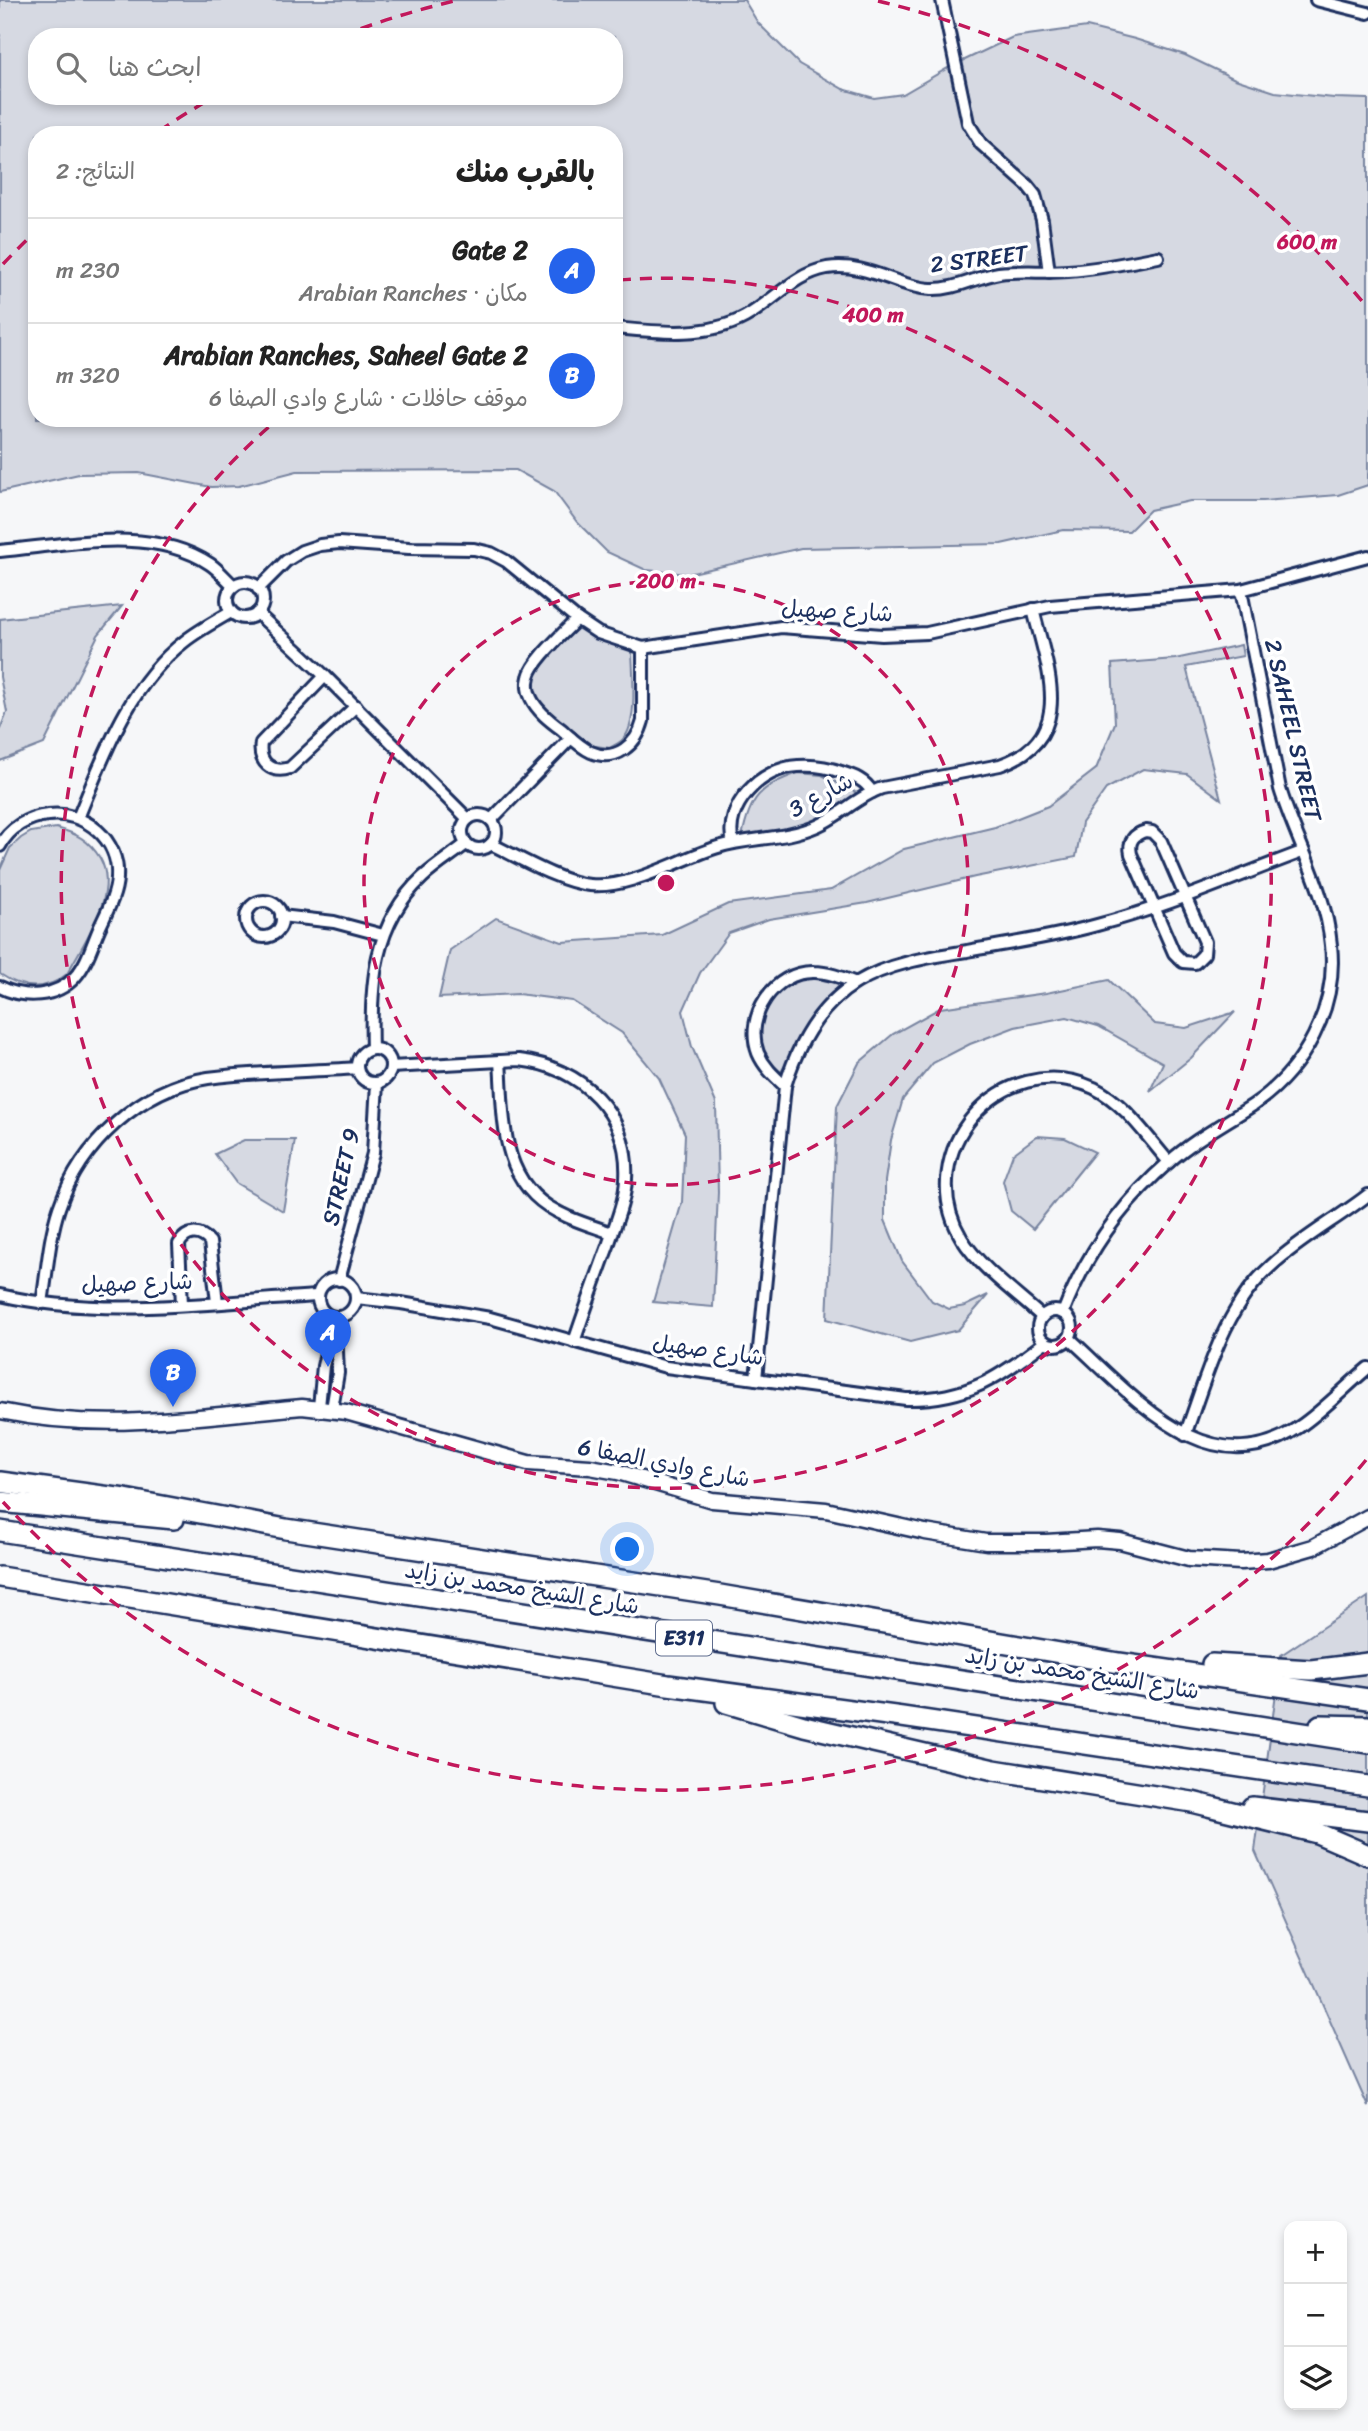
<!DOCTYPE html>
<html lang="ar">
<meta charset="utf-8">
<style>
:root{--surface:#fff;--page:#f2f2f2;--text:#222;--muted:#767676;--line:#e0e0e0;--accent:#2563eb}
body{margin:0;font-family:Sriracha,"Playpen Sans Arabic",sans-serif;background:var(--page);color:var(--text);direction:rtl}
.controls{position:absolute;right:21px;bottom:21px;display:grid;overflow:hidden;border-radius:14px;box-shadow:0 4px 10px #0003}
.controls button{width:63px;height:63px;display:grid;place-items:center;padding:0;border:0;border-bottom:2px solid var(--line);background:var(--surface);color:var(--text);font:35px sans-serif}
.you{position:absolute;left:628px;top:1550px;width:24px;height:24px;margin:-18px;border:5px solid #fff;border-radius:50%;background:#1a73e8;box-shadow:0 0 0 10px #1a73e833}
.badge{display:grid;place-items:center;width:46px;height:46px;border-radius:50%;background:var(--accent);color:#fff;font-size:23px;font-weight:700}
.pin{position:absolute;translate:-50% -58px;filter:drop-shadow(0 2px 4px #0008)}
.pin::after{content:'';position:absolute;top:37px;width:24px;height:21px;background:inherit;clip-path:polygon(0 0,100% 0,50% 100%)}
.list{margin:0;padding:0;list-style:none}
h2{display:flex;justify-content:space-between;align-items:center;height:91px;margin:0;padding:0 28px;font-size:30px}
h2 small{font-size:23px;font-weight:400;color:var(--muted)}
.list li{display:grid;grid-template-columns:46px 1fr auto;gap:21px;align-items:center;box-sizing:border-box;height:105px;padding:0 28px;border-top:2px solid var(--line)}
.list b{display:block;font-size:26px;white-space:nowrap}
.list p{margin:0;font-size:23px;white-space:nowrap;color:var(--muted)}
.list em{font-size:23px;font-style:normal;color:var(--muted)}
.icon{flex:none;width:38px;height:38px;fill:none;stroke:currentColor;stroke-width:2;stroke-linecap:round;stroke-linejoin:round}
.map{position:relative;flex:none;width:1368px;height:2431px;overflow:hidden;direction:ltr}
.search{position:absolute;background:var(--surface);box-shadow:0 4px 10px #0003;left:28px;top:28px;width:595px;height:77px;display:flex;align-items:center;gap:18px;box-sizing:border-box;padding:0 24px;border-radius:28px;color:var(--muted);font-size:26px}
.panel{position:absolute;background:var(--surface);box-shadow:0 4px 10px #0003;left:28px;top:126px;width:595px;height:301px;border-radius:28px;direction:rtl}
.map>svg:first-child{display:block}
.green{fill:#d6d9e2;stroke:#7884a0;stroke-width:2;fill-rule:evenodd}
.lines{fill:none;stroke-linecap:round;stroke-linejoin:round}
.minor-casing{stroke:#1b2f5e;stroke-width:16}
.tertiary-casing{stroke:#1b2f5e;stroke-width:19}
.motorway-casing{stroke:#1b2f5e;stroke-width:24}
.minor{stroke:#fff;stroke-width:10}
.tertiary{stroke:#fff;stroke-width:14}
.motorway{stroke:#fff;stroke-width:19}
.ring{fill:none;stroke:#c2185b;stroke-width:3.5;stroke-dasharray:12 9}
.labels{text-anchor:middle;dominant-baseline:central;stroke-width:7;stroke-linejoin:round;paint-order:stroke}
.shield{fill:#fff;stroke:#5f6d8e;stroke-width:2}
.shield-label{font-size:21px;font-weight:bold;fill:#1b2f5e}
.street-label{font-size:23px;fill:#1b2f5e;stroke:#fff}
.centre{fill:#c2185b;stroke:#fff;stroke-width:3.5}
.ring-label{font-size:21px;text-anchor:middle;font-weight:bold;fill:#c2185b;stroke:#fff;stroke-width:7;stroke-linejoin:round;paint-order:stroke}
</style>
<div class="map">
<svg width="1368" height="2431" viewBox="0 0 1368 2431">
<rect width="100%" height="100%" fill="#f6f7f9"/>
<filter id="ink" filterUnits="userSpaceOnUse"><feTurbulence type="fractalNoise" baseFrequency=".0143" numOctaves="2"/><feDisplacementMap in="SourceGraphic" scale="14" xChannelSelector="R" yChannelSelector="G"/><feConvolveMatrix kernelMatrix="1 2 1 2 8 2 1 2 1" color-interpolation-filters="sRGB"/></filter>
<g filter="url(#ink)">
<g class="green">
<path d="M0,0H744L758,23L799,64L843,89L874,98L903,94L948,68L1013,37L1087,27L1135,39L1185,55L1235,79L1275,92L1334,98L1368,99V485L1338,495L1263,501H1190L1150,510L1129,531L1063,530L1001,544L801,548L688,574L646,570L607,552L577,522L554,491L516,470L297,471L239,486L211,487L139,473L79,474L0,492ZM37,37H614V96H37ZM37,135H614V418H37Z"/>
<polygon points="122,606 98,635 44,744 0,761 0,729 7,712 0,677 0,619"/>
<path d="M573,621L632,647C632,669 639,723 623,739C620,743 614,745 610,748L588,745L566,729L536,697L533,685L536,674Z"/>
<polygon points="1241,645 1243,656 1186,667 1221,799 1187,774 1143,769 1106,789 1082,823 1076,857 975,877 867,903 769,919 729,933 700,973 683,1011 692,1047 716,1103 718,1192 713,1307 653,1302 682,1202 685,1134 659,1078 622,1033 572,1001 518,994 439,998 450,950 496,918 562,942 662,935 728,904 831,890 904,849 995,827 1048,806 1096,769 1115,723 1112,664 1175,659"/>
<path d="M798,773L822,775L859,794L808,826L777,834L742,837C750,796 760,787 798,773Z"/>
<path d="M56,828C76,833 89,840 100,858C120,894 84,941 67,974C45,992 22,989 0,974V870L10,848L21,838L31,832Z"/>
<polygon points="802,977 828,977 844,985 827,997 781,1072 763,1056 758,1031 764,1007 780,990"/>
<polygon points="1109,980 1155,1024 1186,1028 1235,1012 1191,1058 1150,1091 1163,1063 1098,1026 1067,1017 1015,1027 970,1044 933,1063 903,1099 891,1140 885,1181 885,1220 902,1261 932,1301 949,1309 965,1306 988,1295 958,1330 910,1342 827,1319 837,1106 859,1063 893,1034 940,1008 1046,993"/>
<polygon points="1037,1136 1065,1138 1095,1152 1033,1229 1011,1211 1003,1181 1013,1154"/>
<polygon points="244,1140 295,1140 283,1211 236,1183 215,1154"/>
<polygon points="1368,1597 1368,2107 1255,1851 1281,1655"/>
</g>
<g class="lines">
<g class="minor-casing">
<g id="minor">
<polyline points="942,0 968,123 981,144 1027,185 1035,195 1042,220 1049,272"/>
<polyline points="1316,0 1368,13"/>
<path d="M614,328C657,332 707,338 745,317C774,301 794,274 827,268C868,262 896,287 931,289C955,290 976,277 999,273C1022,270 1045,273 1068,271C1098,269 1128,263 1158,257"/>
<path d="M0,551C66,545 152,525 210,564C219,570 226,579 234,586"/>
<circle cx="245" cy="600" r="18"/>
<polyline points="258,589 286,561 302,551 320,545 339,543 409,548 474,549 491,553 506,561 577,619 598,633 643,648 781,627 882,635 927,633 1050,606 1241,590 1368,556"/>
<polyline points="257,613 325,676 468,819"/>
<path d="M577,619C564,633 533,660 529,677C527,684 528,692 531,698C537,711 550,721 561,729C570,737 580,747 591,752C616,763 637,744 643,721V648"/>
<path d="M325,676L261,743C258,762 271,774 290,768L356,706"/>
<circle cx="479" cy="832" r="17"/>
<path d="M78,818C104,755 129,684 185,641C199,630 216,621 231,612"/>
<polyline points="491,820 571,738"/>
<path d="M1146,831L1152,832L1161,841L1205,942L1204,954L1195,963L1183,962L1174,953L1131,854C1128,841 1134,834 1146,831Z"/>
<path d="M733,843C723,806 761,768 798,766C812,765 828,767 841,772C854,776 865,780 872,792"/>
<path d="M491,844C518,857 562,883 590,885C631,889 679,859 718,847C751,837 785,840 817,826C840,816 858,796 882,788L1000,765C1078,738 1047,668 1033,609"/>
<path d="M0,846C9,828 28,817 48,815C85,810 120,840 117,878C116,896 106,913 99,929C92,945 87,964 75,977C56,998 24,999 0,987"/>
<circle cx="264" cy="919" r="18"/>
<polyline points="281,916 334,922 383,935"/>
<circle cx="374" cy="1066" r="17"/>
<path d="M372,1049C370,986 373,923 423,877C436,865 452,855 466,844"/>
<path d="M500,1061C504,1117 499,1181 556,1211C573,1221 593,1226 612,1233"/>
<path d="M391,1067L519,1060C581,1067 630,1113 626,1179C625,1202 615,1224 608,1246C596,1278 585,1310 574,1342"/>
<path d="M785,1086C774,1076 764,1067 758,1053C744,1016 774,971 814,972C828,972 843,978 856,983"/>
<circle cx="337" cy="1298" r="19"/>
<polyline points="339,1280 373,1153 377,1083"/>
<path d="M0,1295C103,1319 213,1302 318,1296"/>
<path d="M356,1298L401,1303L490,1318L666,1367L906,1399C966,1400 999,1378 1045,1342"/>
<path d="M42,1303C47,1272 49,1238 59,1208C80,1145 140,1088 208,1078C257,1071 308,1072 357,1068"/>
<path d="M182,1304L179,1244C186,1231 200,1230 210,1242L217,1302"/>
<circle cx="1055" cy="1328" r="17"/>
<path d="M1063,1313C1086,1253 1121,1204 1169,1162C1195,1139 1224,1124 1253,1105C1304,1070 1338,1008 1331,945C1326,890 1296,841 1280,789L1241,590"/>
<path d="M1042,1317C1017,1294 980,1268 962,1239C910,1153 1001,1046 1094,1088C1125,1103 1147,1137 1169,1162"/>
<path d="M1069,1338C1133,1395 1207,1489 1299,1427C1324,1410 1345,1387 1368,1368"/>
<path d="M756,1379L785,1086C797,1046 819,1006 856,983C889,963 929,957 967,951C1011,943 1054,937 1097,925C1167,907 1234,877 1302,852"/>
<polyline points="319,1407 323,1366 331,1332"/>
<polyline points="332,1409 338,1373 336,1330 342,1317"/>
<path d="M1185,1435C1207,1376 1223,1308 1272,1265C1302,1238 1337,1219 1368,1195"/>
</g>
</g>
<g class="tertiary-casing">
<path id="tertiary" d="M0,1411C105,1433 198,1416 302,1407L346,1412L528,1463L590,1467L618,1472L712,1500L826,1510L925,1532L986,1542H1046L1097,1539L1120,1541L1189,1559L1241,1562L1268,1560L1313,1547L1368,1517"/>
</g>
<g class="motorway-casing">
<g id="motorway">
<polyline points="0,1482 125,1499 286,1529 720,1595 1119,1663 1368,1699"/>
<polyline points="0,1502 174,1519"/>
<polyline points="0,1531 1368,1743"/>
<polyline points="0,1577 668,1685 902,1717 1368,1786"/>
<polyline points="1212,1664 1311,1670 1368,1663"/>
<polyline points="726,1703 804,1726 994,1770 1192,1802 1317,1833 1368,1855"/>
<polyline points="1320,1725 1368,1726"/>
<polyline points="1252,1807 1368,1821"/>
</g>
</g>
<use href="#minor" class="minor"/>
<use href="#tertiary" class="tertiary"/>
<use href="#motorway" class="motorway"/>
</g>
</g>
<g class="ring">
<circle cx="666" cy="883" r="302"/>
<path d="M619 280A605 605 0 1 1 277 420"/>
<path d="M1366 1460A907 907 0 0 1 3 1502M3 264A907 907 0 0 1 36 231M159 131A907 907 0 0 1 212 98M341 36A907 907 0 0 1 454 1M878 1A907 907 0 0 1 1366 306"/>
</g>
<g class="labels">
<rect class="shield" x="656" y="1620.5" width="56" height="35" rx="5"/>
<g class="shield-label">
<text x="684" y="1638">E311</text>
</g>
<g class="street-label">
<text transform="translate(979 259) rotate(-7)">2 STREET</text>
<text transform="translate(837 611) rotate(3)">شارع صهيل</text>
<text transform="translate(1293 730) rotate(77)">2 SAHEEL STREET</text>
<text transform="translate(821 795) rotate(-28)">3 شارع</text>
<text transform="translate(341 1177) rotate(-77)">STREET 9</text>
<text transform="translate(137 1283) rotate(-2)">شارع صهيل</text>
<text transform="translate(708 1350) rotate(8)">شارع صهيل</text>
<text transform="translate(664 1463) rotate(11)">شارع وادي الصفا 6</text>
<text transform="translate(522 1588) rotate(9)">شارع الشيخ محمد بن زايد</text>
<text transform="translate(1082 1673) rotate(9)">شارع الشيخ محمد بن زايد</text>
</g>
</g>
<circle cx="666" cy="883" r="10" class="centre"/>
<g class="ring-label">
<text x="1307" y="249">600 m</text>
<text x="873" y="322">400 m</text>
<text x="666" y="588">200 m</text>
</g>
</svg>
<div class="controls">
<button>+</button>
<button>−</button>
<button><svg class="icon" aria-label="layers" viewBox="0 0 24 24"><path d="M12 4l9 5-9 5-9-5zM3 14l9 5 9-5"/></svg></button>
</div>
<div class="you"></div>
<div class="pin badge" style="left:328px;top:1367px">A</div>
<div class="pin badge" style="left:173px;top:1407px">B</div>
<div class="search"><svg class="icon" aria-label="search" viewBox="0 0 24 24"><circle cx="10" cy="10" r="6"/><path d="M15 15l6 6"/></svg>ابحث هنا</div>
<section class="panel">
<h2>بالقرب منك<small>النتائج: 2</small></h2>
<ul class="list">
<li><span class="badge">A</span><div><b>Gate 2</b><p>مكان · Arabian Ranches</p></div><em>230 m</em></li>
<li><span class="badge">B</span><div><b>Arabian Ranches, Saheel Gate 2</b><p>موقف حافلات · شارع وادي الصفا 6</p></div><em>320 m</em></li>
</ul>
</section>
</div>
